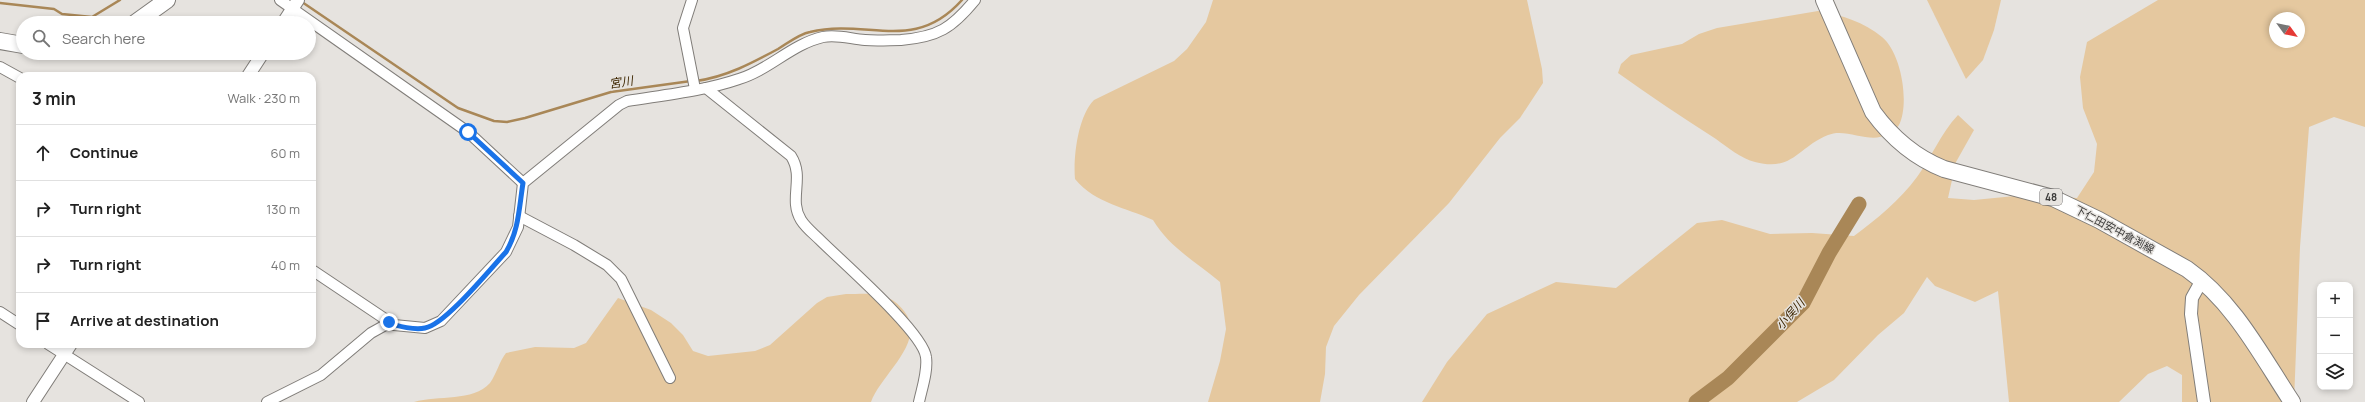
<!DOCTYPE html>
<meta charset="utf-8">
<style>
:root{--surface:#fff;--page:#f2f2f2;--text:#222;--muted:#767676;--line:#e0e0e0}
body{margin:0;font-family:Manrope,"Noto Sans JP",sans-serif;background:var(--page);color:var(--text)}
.controls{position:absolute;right:12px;bottom:12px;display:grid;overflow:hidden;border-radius:8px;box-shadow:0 2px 6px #0003}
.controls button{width:36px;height:36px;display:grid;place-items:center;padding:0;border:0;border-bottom:1px solid var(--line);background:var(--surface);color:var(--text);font:20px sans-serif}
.compass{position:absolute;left:2269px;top:12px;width:36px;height:36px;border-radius:50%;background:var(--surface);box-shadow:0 2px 6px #0003;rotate:123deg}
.stop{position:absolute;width:12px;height:12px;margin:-9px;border:3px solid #1a73e8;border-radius:50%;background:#fff}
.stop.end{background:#1a73e8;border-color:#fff;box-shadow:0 1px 4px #0008}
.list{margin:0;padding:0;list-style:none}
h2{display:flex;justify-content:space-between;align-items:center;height:52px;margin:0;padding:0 16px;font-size:17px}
h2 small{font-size:13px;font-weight:400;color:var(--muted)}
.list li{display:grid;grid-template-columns:26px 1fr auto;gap:12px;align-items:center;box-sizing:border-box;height:56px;padding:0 16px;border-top:1px solid var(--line)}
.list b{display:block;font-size:15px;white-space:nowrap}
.list em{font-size:13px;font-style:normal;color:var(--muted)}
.icon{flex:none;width:22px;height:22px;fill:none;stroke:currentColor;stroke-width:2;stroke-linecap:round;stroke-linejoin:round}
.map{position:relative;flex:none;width:2365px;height:402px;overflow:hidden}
.search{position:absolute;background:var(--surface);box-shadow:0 2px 6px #0003;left:16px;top:16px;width:300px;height:44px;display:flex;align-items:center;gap:10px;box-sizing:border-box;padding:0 14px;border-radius:22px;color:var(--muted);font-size:15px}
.panel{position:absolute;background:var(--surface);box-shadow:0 2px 6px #0003;left:16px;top:72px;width:300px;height:276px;border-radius:12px}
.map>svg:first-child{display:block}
.green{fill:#e5c89f;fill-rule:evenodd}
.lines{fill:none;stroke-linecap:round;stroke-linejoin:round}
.stream{stroke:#a98757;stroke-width:2.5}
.river{stroke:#a98757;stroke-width:15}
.minor-casing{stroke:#807d79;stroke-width:12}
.tertiary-casing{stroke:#807d79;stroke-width:14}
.primary-casing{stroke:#807d79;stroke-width:18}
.minor{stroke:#fff;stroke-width:10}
.tertiary{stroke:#fff;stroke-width:12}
.primary{stroke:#fff;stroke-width:16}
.route{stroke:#1a73e8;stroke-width:5}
.labels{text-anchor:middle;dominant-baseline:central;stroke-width:3;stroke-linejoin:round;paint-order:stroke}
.shield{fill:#e6e3df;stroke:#6f6d6c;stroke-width:1}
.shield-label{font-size:10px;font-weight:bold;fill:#3c3b3a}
.street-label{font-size:11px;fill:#3c3b3a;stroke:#e6e3df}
.water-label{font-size:12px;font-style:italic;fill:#3d2600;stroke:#e6e3df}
</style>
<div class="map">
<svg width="2365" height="402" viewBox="0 0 2365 402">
<rect width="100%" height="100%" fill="#e6e3df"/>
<g class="green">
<path d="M1213,0H1527L1542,69L1543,83L1520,118L1500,138L1449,203L1359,295L1334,326L1326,347L1325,374L1320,402H1208L1220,361L1226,329L1220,282C1196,262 1169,247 1153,220C1125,207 1096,204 1075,179C1073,157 1078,116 1094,100L1174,61L1187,49L1206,22Z"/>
<polygon points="1927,0 2001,0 1994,30 1983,60 1966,79"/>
<path d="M2158,0H2365V127L2334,117L2309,127L2300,247L2294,402H2182V375L2167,366L2148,374L2119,402H2009L1998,291L1975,302L1935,286L1927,277L1904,313L1878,335L1834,380L1797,402H1422L1447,362L1487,314L1556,282L1616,288L1697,223L1722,220L1770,234L1812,233L1854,236C1877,219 1900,200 1917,177C1932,157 1940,134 1958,115L1974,130L1956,162L1948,198L1974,200L2025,195L2077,198L2094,172L2097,144L2083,108L2080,77L2087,42ZM2275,18H2299V42H2275Z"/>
<path d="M1818,11C1842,15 1864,22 1882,37C1901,52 1910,103 1899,125C1897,128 1891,132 1887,134C1871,145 1846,127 1828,135C1798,147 1793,172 1755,162C1742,159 1727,147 1716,139C1683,118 1650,96 1618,73L1621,64L1631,55L1682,44L1699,34L1717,28Z"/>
<path d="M846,294C870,294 888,290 904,311C928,341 881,374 871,402H414C438,395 473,402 490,383C497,373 499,362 506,353L535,347L574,348L586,343L618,298L651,310L671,323L683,335L693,351L708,356L755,351L770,345L817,303L827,297Z"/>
</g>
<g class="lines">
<g class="stream">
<polyline points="302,2 458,108 494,121 507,122 525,118 611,92 691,81"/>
<polyline points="0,3 54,9 62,14 92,17 120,0"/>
<path d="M696,81C726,77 752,63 778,49C788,43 799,34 810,32C868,18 914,54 962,0"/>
</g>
<polyline class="river" points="1696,402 1728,378 1803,303 1829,253 1859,204"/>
<g class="minor-casing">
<g id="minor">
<polyline points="280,0 468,132 523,183"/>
<polyline points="692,0 683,28 695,89"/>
<polyline points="0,67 20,78"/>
<path d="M706,88L791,156C805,178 788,199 801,220C806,228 814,234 820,240C841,261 923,332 926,357C928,371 922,388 919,402"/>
<polyline points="519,216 574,245 607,265 621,279 670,378"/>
<path d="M312,270L394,325L425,328L441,321L506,252L518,227L523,183L619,105L627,101C664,95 704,91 739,79C769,70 792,44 823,37C837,34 851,39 865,40C877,41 890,40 901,40C938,37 952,28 975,0"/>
<polyline points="0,312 20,325"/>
<polyline points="48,344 139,402"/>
<polyline points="267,402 321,375 371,333 389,323"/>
</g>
</g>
<g class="tertiary-casing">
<g id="tertiary">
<polyline points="283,23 298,0"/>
<polyline points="248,76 263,53"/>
<polyline points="2202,280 2192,298 2191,314 2204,402"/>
<polyline points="33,402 71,344"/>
</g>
</g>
<g class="primary-casing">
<g id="primary">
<path d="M1824,0L1873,112C1892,138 1914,157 1944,169L2053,198L2099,220L2187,269C2234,302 2261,355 2292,402"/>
<polyline points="135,23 167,0"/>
<polyline points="0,41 23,45"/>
</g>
</g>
<use href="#minor" class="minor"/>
<use href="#tertiary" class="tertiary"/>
<use href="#primary" class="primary"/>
</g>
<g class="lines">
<path class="route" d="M389,322C397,327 416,330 425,328C445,325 491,268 506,252C519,230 519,208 523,183L468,132"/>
</g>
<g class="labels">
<rect class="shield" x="2040" y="189" width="22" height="16" rx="3"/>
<g class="shield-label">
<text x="2051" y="197">48</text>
</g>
<g class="street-label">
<text transform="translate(2115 229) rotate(28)">下仁田安中倉渕線</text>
</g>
<g class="water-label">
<text transform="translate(621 82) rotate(-9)">宮川</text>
<text transform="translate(1790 314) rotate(-48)">小俣川</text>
</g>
</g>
</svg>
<div class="controls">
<button>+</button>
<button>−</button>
<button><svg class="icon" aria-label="layers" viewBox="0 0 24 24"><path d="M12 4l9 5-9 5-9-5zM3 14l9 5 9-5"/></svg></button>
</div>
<svg class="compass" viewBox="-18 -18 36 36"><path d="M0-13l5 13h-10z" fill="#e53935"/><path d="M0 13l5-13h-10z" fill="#767676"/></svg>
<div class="stop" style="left:468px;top:132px"></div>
<div class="stop end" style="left:389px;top:322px"></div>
<div class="search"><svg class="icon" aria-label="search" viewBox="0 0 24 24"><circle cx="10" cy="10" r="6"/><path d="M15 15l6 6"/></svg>Search here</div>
<section class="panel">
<h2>3 min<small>Walk · 230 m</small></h2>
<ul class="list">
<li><svg class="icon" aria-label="ahead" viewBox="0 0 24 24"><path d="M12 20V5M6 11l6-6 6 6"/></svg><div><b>Continue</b></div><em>60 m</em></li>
<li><svg class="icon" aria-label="right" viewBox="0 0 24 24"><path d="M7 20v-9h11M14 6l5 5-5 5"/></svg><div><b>Turn right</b></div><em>130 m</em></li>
<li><svg class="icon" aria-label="right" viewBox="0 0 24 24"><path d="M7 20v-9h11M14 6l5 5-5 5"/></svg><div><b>Turn right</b></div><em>40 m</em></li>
<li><svg class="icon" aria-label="arrive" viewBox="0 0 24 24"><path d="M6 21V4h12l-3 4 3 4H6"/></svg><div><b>Arrive at destination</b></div></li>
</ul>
</section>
</div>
